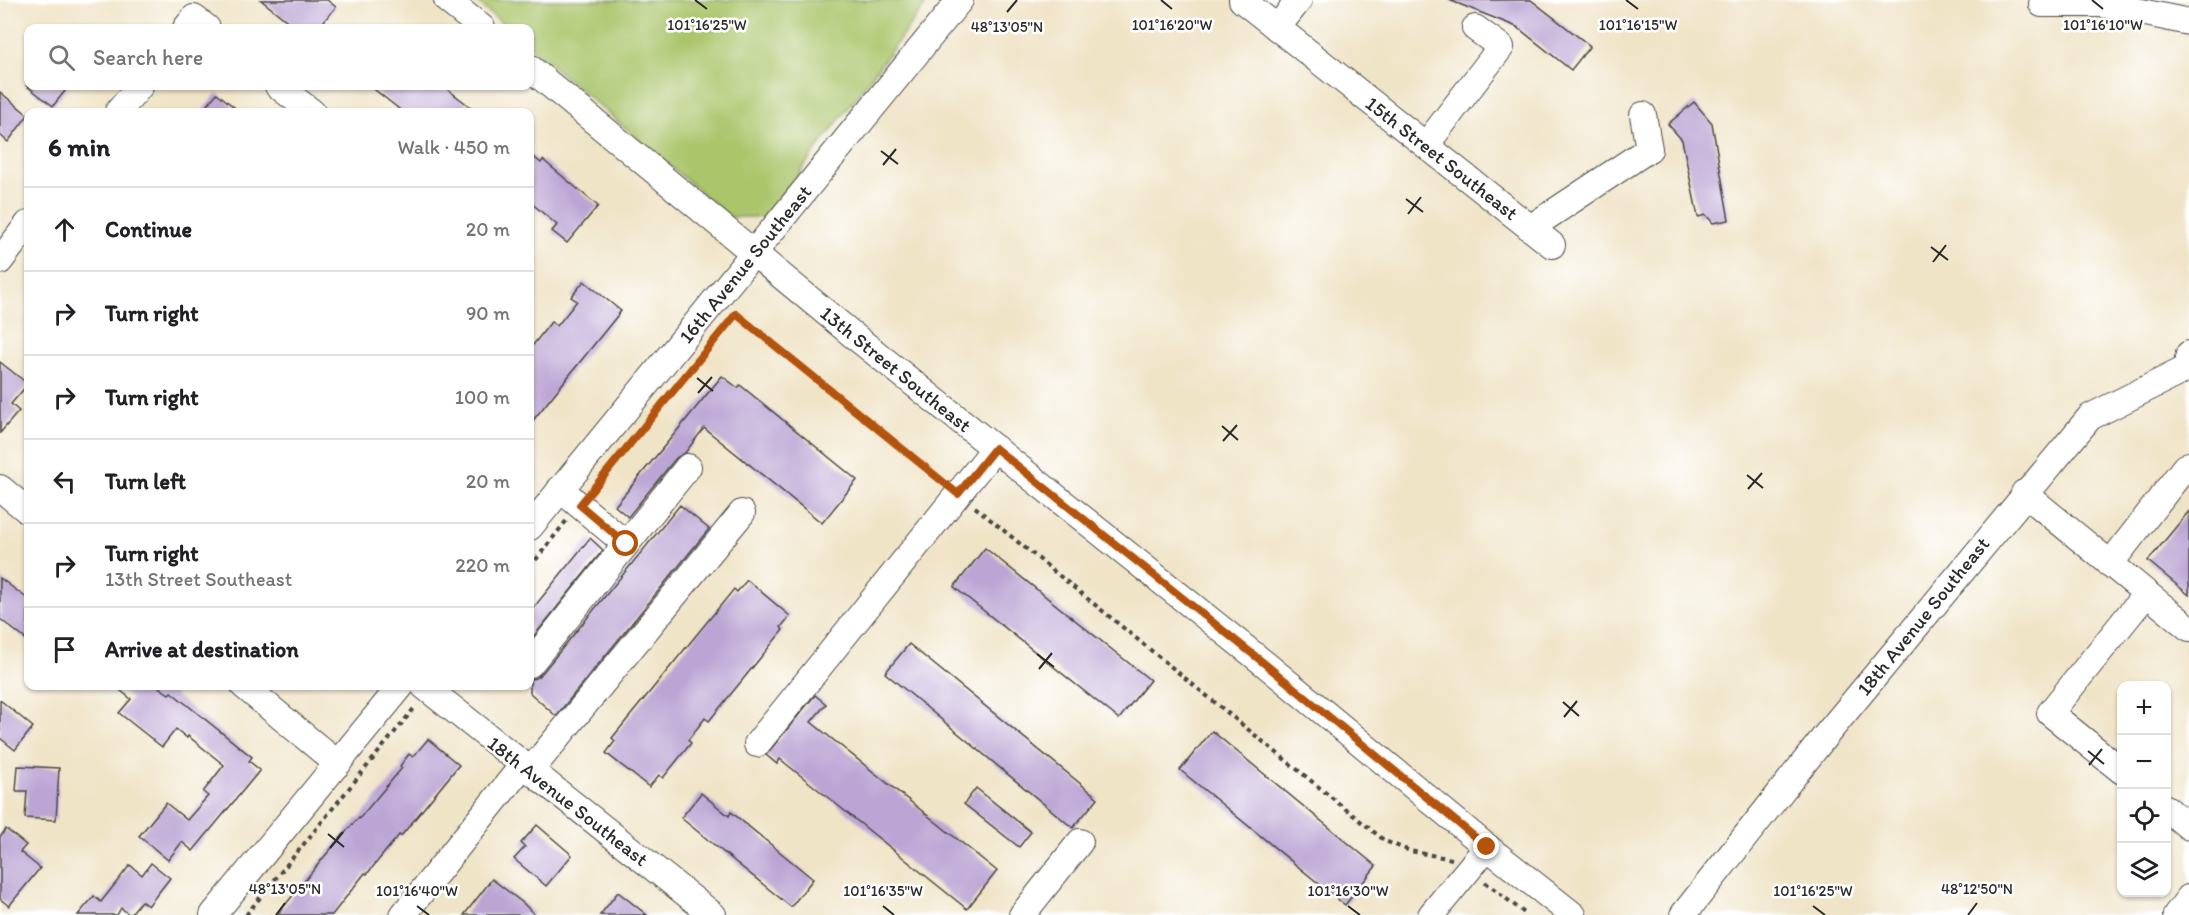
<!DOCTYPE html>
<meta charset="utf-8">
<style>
:root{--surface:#fff;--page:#f6f6f6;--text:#202124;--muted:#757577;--line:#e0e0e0}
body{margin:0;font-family:Itim,sans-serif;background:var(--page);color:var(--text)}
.controls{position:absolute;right:18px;bottom:18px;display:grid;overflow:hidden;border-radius:12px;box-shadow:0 2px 4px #0004}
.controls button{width:54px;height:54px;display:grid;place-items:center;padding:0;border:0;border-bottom:2px solid var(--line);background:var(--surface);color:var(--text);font:30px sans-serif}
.stop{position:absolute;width:18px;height:18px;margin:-14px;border:4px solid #b45309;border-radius:50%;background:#fff}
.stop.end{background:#b45309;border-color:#fff;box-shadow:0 2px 6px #0008}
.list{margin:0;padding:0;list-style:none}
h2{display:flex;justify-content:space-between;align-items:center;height:78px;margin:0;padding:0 24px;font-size:26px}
h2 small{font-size:20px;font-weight:400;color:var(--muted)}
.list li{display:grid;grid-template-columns:39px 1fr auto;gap:18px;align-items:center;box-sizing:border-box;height:84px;padding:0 24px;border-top:2px solid var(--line)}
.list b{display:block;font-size:22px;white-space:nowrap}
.list p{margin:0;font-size:20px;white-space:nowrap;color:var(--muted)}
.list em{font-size:20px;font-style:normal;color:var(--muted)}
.icon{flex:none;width:33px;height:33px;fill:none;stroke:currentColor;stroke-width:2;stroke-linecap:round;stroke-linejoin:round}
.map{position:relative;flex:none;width:2189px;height:915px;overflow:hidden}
.search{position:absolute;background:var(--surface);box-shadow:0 2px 4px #0004;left:24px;top:24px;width:510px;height:66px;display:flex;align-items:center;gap:15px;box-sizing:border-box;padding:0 21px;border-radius:12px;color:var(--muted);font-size:22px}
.panel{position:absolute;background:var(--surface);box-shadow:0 2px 4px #0004;left:24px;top:108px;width:510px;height:582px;border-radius:12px}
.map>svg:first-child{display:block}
.green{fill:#aac56b;stroke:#6a784b;stroke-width:1.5}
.building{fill:#bba5d4}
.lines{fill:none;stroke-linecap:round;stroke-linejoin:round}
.minor-casing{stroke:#494742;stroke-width:28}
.path{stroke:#494742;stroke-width:4;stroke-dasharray:4.5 4.5;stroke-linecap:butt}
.minor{stroke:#fff;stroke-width:26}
.route{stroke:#b45309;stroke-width:8}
.ticks{fill:none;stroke:#2b2b2b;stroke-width:2}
.labels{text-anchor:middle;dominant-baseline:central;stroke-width:5;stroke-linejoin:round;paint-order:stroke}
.street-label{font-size:20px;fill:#2b2b2b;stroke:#fff}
.ticks-label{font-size:15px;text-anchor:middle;fill:#2b2b2b;stroke:#fff;stroke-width:5;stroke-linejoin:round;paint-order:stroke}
</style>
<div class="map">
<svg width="2189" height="915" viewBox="0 0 2189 915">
<rect width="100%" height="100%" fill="#fff"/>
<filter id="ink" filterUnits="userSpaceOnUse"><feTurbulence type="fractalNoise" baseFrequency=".0167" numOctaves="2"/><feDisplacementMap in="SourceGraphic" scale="12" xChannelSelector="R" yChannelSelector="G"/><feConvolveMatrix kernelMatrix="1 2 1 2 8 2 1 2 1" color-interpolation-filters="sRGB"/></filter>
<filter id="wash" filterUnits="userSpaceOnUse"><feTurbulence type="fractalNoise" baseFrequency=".008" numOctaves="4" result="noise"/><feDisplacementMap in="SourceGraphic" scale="24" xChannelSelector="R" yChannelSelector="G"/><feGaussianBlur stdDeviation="1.35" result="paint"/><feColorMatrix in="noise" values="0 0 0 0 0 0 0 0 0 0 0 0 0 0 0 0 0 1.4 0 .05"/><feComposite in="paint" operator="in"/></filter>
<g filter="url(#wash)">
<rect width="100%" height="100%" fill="#f0e4c7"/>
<polygon class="green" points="474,0 929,0 766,217 730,217 530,47 530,28 508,28"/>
<g id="blocks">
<g class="building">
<polygon points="261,0 327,0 336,7 318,28 296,28"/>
<polygon points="1449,0 1531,0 1590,46 1571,70 1517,27"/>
<polygon points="27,86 69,86 53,106"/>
<polygon points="370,86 443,86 477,112 403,112"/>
<polygon points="0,92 28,115 8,142 0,135"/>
<polygon points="217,93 240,112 201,112"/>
<polygon points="1694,102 1712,123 1729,220 1713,223 1706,215 1698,217 1682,140 1668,124"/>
<polygon points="530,154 541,163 543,160 598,206 567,243 552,231 557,225 530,202"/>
<polygon points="584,281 621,311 530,424 530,349 551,322 557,326 577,301 571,297"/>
<polygon points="0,362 28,384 11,404 19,411 0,433"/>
<polygon points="722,376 738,388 740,385 857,480 822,523 704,428 685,453 676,458 628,517 615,506"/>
<polygon points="680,505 709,529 556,716 530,693 530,679 536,678 542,673"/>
<polygon points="2189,511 2189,595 2148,561"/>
<polygon points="590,538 603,550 530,641 530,612"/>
<polygon points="985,548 1150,680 1119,719 954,587"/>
<polygon points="0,578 28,599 28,641 0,619"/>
<polygon points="747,580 790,616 781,627 783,630 709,721 705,718 688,740 691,743 663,778 659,775 649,787 606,753 615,741 612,738 734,589 737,592"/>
<polygon points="909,644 1098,798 1073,828 885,673"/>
<polygon points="115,686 157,686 169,694 171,692 252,757 249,761 260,770 193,851 182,842 168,860 139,836 166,803 187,820 208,796 203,792 224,765 188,736 187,738 176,729 162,747 119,713 131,699"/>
<polygon points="815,695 826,704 811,722 997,871 967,909 780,759 777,764 766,755"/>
<polygon points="0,700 33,727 15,750 0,738"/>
<polygon points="1212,731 1376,866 1345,905 1180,770"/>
<polygon points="428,739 459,765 401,836 399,835 367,874 365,873 332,915 277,915 324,857 358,818 359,819 402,768 400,766 409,754 413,757"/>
<polygon points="18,766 59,768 56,820 25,818 27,791 16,791"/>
<polygon points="976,788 1031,832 1019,847 964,804"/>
<polygon points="701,793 729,816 731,812 813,879 791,907 681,818"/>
<polygon points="537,825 572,855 546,886 514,859 525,847 521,843"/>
<polygon points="6,829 26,845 20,852 40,868 9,906 0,899 0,837"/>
<polygon points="151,863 170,878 148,906 141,901 130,915 121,908 117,915 78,915 94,896 101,902 130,865 142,875"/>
<polygon points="492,879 523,903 535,915 464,915"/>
<polygon points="618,892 647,915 600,915"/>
</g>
</g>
</g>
<g filter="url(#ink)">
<use href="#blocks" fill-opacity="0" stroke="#494742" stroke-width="1.5"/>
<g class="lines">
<g class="minor-casing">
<g id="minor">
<polyline points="447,0 482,28"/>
<polyline points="1242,0 1552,245"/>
<polyline points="2042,4 2103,4 2189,22"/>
<polyline points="186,28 194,18 207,28"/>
<polyline points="1277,28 1299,0"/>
<polyline points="530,68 853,335 1265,664 1487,847 1573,915"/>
<polyline points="278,86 312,112"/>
<polyline points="118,112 140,86"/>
<polyline points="1426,145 1501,47 1475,28"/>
<polyline points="1530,228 1649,149 1643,115"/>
<polyline points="0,261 28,224"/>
<polyline points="0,488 28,511"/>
<polyline points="560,489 626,544"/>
<polyline points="2024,493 2189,628"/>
<polyline points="530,527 960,0"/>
<polyline points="2110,564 2185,467 2189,465"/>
<polyline points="530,664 688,467"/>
<polyline points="244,686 338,764"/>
<polyline points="424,686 713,915"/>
<polyline points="757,744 995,448"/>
<polyline points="530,771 742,513"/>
<polyline points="2122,771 2050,713 2146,594"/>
<polyline points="2166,808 2189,827"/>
<polyline points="213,915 401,686"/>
<polyline points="403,915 523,765"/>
<polyline points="1022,915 1080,842"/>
<polyline points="1431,915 1487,847"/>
<polyline points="1683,915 1826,735 2090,417 2186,369 2189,354"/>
<polyline points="2176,915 2189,898"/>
</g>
</g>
<g class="path">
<polyline points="593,489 736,313 943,482"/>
<polyline points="975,507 1385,841 1410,851 1452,859"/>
<polyline points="530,567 567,520"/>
<polyline points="1485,882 1527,915"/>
<polyline points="246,915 416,706"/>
</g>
<use href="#minor" class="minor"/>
</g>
</g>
<g class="lines" filter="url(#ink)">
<polyline class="route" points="626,544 580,505 736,314 958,494 995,448 1265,664 1487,847"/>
</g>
<path class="ticks" d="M695,0L707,9M1161,0L1172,9M1626,0L1638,9M2092,0L2103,9M1007,12L1017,0M881,151L898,164M883,165L896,149M1406,199L1423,212M1408,214L1421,197M1931,247L1948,260M1933,262L1946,245M697,378L713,391M698,393L712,377M1222,426L1238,440M1223,441L1237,425M1747,475L1763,488M1748,489L1762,473M1037,654L1054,667M1039,669L1052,653M1563,702L1579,716M1564,717L1577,701M2088,751L2104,764M2089,765L2102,749M328,834L344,847M330,848L343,832M417,906L429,915M883,906L894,915M1348,906L1360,915M1813,906L1825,915M276,915L285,903M1968,915L1977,903"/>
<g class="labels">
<g class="street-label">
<text transform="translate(1442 158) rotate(38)">15th Street Southeast</text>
<text transform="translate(745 264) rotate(-51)">16th Avenue Southeast</text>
<text transform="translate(896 369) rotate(39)">13th Street Southeast</text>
<text transform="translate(1923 616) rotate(-51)">18th Avenue Southeast</text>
<text transform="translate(568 801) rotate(38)">18th Avenue Southeast</text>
</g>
</g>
<g class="ticks-label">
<text x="2103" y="30">101°16'10"W</text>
<text x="707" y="30">101°16'25"W</text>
<text x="1172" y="30">101°16'20"W</text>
<text x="1638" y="30">101°16'15"W</text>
<text x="1007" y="32">48°13'05"N</text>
<text x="285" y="894">48°13'05"N</text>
<text x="1977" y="894">48°12'50"N</text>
<text x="417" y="896">101°16'40"W</text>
<text x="883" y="896">101°16'35"W</text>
<text x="1348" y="896">101°16'30"W</text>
<text x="1813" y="896">101°16'25"W</text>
</g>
</svg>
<div class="controls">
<button>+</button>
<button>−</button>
<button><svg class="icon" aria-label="locate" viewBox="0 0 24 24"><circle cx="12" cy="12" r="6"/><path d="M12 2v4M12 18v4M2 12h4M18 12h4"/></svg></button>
<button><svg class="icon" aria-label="layers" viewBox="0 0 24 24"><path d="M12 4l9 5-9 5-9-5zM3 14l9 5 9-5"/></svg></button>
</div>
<div class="stop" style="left:626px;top:544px"></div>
<div class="stop end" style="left:1487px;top:847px"></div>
<div class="search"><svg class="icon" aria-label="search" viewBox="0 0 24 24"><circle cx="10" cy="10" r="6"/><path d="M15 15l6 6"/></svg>Search here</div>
<section class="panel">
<h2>6 min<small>Walk · 450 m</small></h2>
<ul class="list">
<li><svg class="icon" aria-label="ahead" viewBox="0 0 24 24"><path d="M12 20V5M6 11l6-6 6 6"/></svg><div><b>Continue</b></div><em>20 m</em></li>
<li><svg class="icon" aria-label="right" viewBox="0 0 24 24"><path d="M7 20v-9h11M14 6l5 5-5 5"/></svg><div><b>Turn right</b></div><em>90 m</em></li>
<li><svg class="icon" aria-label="right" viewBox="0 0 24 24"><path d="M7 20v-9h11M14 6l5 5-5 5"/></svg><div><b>Turn right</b></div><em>100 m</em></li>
<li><svg class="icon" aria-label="left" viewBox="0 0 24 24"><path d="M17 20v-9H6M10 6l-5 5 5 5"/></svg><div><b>Turn left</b></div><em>20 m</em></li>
<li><svg class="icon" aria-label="right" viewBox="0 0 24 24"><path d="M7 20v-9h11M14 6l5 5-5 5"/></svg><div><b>Turn right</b><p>13th Street Southeast</p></div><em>220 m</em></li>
<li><svg class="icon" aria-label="arrive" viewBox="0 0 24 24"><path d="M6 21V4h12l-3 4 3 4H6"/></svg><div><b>Arrive at destination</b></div></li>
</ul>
</section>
</div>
